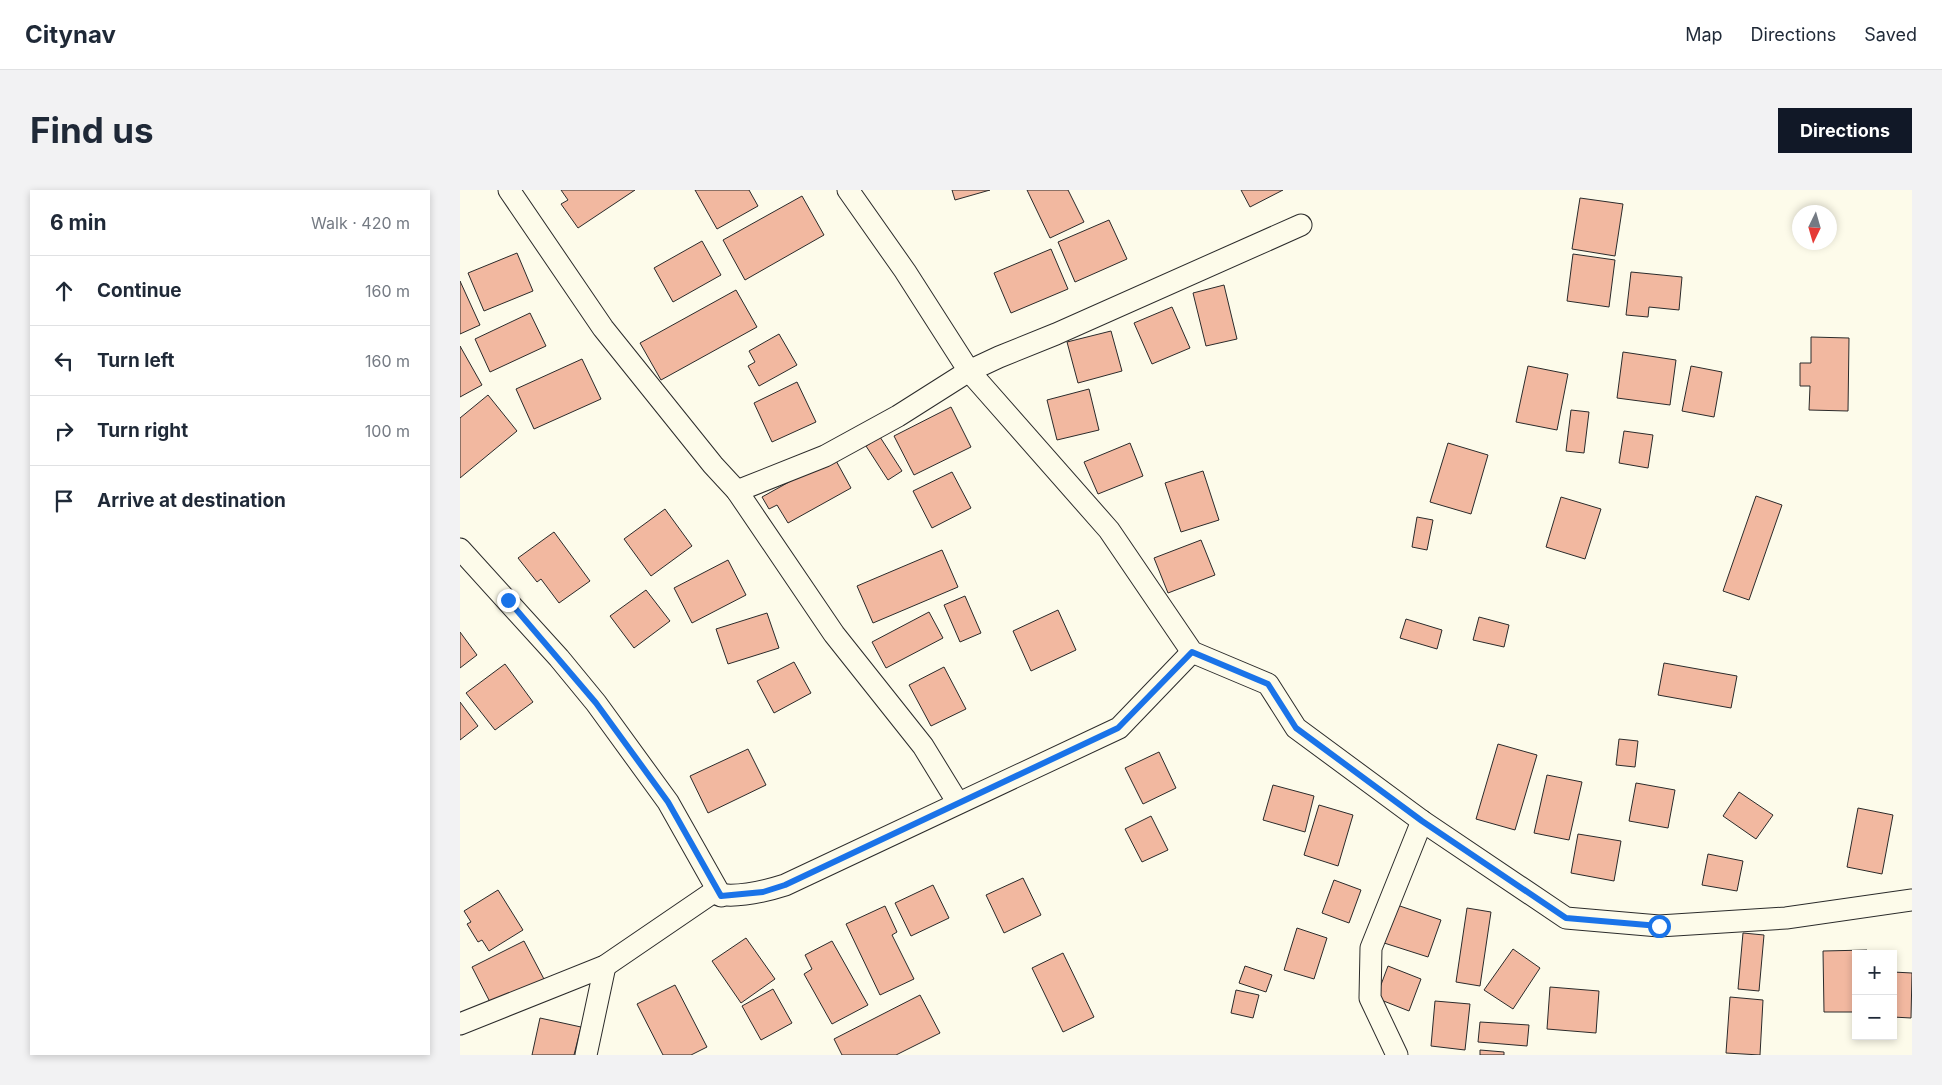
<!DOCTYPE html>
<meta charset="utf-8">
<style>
:root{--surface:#fff;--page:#f2f2f3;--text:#1f2937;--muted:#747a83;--line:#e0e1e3;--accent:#111827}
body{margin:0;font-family:Inter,sans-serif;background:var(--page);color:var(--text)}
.controls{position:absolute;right:15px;bottom:15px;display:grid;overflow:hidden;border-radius:0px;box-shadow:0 2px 8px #0003}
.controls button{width:45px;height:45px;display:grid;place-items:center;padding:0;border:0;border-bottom:1px solid var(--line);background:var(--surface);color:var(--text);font:25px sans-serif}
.compass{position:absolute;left:1332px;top:15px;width:45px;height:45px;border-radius:50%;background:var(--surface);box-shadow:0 2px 8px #0003;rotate:185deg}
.stop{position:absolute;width:15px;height:15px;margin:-11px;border:4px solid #1a73e8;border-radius:50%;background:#fff}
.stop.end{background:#1a73e8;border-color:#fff;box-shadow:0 1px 5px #0008}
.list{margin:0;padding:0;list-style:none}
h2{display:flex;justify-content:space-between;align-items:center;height:65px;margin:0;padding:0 20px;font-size:21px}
h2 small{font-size:16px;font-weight:400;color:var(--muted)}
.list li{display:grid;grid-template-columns:32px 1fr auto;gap:15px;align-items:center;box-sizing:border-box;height:70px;padding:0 20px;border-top:1px solid var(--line)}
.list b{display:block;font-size:19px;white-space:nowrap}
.list em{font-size:16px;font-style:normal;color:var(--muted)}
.icon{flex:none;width:28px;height:28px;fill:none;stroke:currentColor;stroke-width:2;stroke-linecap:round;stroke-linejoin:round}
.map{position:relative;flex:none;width:1452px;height:865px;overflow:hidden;border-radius:0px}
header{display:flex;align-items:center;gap:30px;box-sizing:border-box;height:70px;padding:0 25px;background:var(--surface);border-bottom:1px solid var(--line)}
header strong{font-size:24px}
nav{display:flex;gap:28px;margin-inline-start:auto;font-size:18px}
.intro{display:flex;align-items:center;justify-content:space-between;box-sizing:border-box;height:120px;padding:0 30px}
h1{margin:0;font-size:35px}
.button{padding:12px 22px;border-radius:0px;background:var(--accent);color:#fff;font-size:18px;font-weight:700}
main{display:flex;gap:30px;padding:0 30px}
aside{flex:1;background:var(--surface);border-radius:0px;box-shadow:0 2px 8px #0003}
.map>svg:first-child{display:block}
.building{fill:#f2b8a0;stroke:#2b2b2b}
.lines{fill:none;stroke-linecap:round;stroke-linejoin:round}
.minor-casing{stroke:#2b2b2b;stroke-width:23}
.minor{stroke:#fdfbea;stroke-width:21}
.route{stroke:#1a73e8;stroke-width:6}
</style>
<header>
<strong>Citynav</strong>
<nav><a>Map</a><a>Directions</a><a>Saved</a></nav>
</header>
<div class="intro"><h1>Find us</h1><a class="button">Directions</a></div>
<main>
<aside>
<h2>6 min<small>Walk · 420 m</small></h2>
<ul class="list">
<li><svg class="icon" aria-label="ahead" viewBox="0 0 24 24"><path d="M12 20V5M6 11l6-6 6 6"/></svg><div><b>Continue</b></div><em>160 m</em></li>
<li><svg class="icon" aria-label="left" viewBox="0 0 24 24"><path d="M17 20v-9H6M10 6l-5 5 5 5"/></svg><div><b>Turn left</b></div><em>160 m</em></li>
<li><svg class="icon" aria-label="right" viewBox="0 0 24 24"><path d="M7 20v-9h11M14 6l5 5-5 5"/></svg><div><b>Turn right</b></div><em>100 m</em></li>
<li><svg class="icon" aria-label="arrive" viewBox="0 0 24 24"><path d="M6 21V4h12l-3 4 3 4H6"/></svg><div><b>Arrive at destination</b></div></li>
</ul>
</aside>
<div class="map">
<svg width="1452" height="865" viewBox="0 0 1452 865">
<rect width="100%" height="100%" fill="#fdfbea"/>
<g class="building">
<polygon points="101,0 175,0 118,38 101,14 108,10"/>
<polygon points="235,0 289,0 298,16 257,39"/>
<polygon points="492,0 530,0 495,10"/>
<polygon points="567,0 608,0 624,32 590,48"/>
<polygon points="781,0 823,0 790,17"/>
<polygon points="342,6 364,45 285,90 263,50"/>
<polygon points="1120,8 1163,14 1155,66 1112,59"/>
<polygon points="649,30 667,69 615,92 598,52"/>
<polygon points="242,51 261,85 213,112 194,78"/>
<polygon points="591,59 608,99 551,123 534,83"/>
<polygon points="57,63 73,101 24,121 8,83"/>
<polygon points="1113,64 1155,70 1149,117 1107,111"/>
<polygon points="1171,82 1222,87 1219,120 1189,117 1188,127 1166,125"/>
<polygon points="0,91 20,135 0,144"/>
<polygon points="764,95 777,149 746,156 733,103"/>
<polygon points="276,100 297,137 201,190 180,153"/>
<polygon points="712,117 730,158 692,174 674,133"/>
<polygon points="70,123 86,156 30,182 15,149"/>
<polygon points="651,141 662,181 618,193 607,152"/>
<polygon points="319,144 337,175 299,196 288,176 295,172 289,161"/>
<polygon points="1351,147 1389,148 1388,221 1349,220 1350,196 1340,196 1340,173 1351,173"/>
<polygon points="0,156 22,195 0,207"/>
<polygon points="1163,162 1216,170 1210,215 1157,208"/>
<polygon points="122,169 141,209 74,239 56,199"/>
<polygon points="1068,176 1108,184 1097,240 1056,232"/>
<polygon points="1231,176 1262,182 1254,227 1222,221"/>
<polygon points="337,192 356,232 312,252 294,213"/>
<polygon points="629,199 639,240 597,250 587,210"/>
<polygon points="28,205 57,241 0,288 0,228"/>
<polygon points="491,217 511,257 454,285 434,246"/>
<polygon points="1111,220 1129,222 1124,263 1106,261"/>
<polygon points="1164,241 1193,245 1188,278 1159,273"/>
<polygon points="420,247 442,281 428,290 406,256"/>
<polygon points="670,253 683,286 638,304 624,272"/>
<polygon points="988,253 1028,265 1011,324 970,312"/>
<polygon points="374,267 391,298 328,333 317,315 309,319 302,307"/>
<polygon points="743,281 759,330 721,342 705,293"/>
<polygon points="492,282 511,318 472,338 453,301"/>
<polygon points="1296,306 1322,315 1289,410 1263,401"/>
<polygon points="1101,307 1141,319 1125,369 1086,357"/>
<polygon points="205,319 232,356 191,386 164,349"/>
<polygon points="957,327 973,330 967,360 952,357"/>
<polygon points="94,342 130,391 99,413 81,389 77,392 58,368"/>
<polygon points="741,350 755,385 708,403 694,368"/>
<polygon points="482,360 498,397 413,433 397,396"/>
<polygon points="268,370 286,405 232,433 214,398"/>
<polygon points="186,400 210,431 174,458 150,426"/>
<polygon points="505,406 521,443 500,452 484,415"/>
<polygon points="598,420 616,460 571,481 553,441"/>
<polygon points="469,422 483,448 426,478 412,452"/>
<polygon points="307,423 319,458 268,474 256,439"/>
<polygon points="1019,427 1049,435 1044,457 1013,450"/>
<polygon points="946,429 982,440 977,459 940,448"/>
<polygon points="0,442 17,465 0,478"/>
<polygon points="334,472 351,503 314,523 297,491"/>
<polygon points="1204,473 1277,486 1271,518 1198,505"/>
<polygon points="45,474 73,512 35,540 6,503"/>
<polygon points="484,477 506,519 471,536 449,495"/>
<polygon points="0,512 18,536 0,550"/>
<polygon points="1159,549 1178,551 1175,577 1156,575"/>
<polygon points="1038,554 1077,565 1055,640 1016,629"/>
<polygon points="288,559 306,595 248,623 230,586"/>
<polygon points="699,562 716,598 683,614 665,578"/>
<polygon points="1087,585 1122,592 1109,650 1074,643"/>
<polygon points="1176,593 1215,600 1208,638 1169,631"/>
<polygon points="813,595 854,606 845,642 803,630"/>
<polygon points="1279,602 1313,625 1296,649 1263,626"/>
<polygon points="859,615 893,625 878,676 844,665"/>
<polygon points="1398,618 1433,625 1422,684 1387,677"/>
<polygon points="691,626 708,660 682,672 665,639"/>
<polygon points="1118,644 1161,651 1154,691 1111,683"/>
<polygon points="1248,664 1283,671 1277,701 1242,695"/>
<polygon points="563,688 581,725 544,743 526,705"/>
<polygon points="874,690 901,700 889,733 862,723"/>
<polygon points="473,695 489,728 451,746 435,713"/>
<polygon points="38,700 63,740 29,761 22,750 18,752 7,734 11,732 4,721"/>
<polygon points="934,714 981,730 968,767 921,752"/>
<polygon points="425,716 437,742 432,745 454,789 420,805 386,734"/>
<polygon points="1007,718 1031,722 1020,796 996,792"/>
<polygon points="837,738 867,748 854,789 824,780"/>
<polygon points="1283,743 1304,745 1299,801 1278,799"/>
<polygon points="286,748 315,789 281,813 252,771"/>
<polygon points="64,751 85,791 31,814 12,777"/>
<polygon points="372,751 408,815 372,834 344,784 352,779 345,765"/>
<polygon points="1053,759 1080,778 1053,819 1024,800"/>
<polygon points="1407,760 1407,764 1396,764 1396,822 1364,822 1363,761"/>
<polygon points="603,763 634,827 603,842 572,778"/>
<polygon points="785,776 812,785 806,802 779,793"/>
<polygon points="928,776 961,789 949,821 916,808"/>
<polygon points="1433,782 1452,783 1451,828 1433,827"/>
<polygon points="215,795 247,857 231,865 203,865 177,814"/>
<polygon points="1090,797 1139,801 1136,843 1087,839"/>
<polygon points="313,799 332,833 301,850 282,816"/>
<polygon points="776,800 799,805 793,828 771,823"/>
<polygon points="460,805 480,843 436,865 382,865 374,849"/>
<polygon points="1270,807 1303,810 1300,865 1266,863"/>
<polygon points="975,811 1010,814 1005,860 971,856"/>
<polygon points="80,828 121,837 114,865 72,865"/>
<polygon points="1020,832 1069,835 1067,856 1018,852"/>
<polygon points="1020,860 1044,862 1044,865 1020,865"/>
</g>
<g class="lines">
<g class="minor-casing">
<g id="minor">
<polyline points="49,0 143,138 253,275 277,301 374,444 463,556 498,613"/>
<polyline points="388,0 445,81 509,181 649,340 732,462 808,494 836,538 962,631 1106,728 1199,736 1326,728 1452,710"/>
<polyline points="277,301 365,266 438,226 509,181 539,167 596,144 841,35"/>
<polyline points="0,359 99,468 136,513 208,612 261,706"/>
<path d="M0,834L145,776L252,703C275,709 303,702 325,695L659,538L732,462"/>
<polyline points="126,865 145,776"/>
<polyline points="937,865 910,808 911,758 962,631"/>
</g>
</g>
<use href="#minor" class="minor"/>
</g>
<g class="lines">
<polyline class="route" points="48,410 136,513 208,612 261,706 303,702 325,695 658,538 732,462 808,494 836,538 962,631 1106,728 1199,736"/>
</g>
</svg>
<div class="controls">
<button>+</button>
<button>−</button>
</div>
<svg class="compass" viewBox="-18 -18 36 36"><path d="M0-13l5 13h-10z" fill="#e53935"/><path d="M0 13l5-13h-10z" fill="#747a83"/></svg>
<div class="stop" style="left:1199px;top:736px"></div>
<div class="stop end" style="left:48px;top:410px"></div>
</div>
</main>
